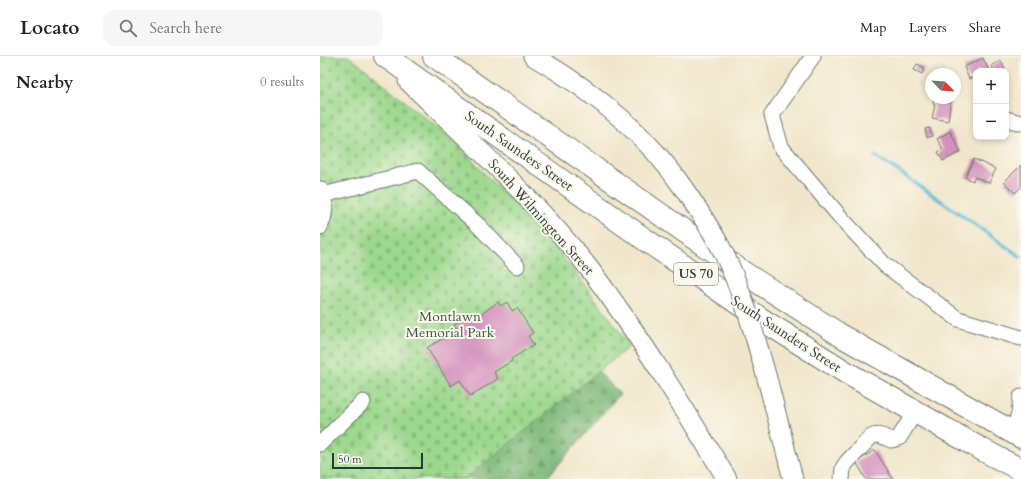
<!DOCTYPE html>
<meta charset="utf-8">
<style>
:root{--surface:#fff;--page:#f6f6f6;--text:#222;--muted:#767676;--line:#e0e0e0}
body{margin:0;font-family:Cardo,serif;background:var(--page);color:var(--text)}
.controls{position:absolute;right:12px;top:12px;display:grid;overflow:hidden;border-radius:8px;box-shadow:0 2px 6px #0003}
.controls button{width:36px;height:36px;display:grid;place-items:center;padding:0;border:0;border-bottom:1px solid var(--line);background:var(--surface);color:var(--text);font:20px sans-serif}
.compass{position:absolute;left:605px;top:12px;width:36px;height:36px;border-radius:50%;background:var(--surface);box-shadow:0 2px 6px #0003;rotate:115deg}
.scale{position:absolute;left:12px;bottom:10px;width:91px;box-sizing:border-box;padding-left:4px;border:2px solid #1f3d34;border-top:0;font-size:11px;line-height:14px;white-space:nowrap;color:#1f3d34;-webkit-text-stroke:3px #fbf7ec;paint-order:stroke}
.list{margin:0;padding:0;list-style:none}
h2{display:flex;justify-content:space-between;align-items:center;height:52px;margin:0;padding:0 16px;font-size:17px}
h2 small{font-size:13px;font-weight:400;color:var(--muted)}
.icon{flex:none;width:22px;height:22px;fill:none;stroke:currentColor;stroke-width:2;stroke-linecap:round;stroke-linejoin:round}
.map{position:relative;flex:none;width:701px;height:423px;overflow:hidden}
header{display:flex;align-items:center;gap:24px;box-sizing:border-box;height:56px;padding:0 20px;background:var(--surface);border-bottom:1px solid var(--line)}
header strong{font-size:19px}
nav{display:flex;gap:22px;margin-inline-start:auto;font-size:14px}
.search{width:280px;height:36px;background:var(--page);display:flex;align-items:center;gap:10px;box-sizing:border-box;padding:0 14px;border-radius:12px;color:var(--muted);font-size:15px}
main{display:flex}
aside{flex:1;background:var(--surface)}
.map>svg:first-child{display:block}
.forest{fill:url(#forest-firs);stroke:#4e7a56}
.cemetery{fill:url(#cemetery-stones);stroke:#5e8a60}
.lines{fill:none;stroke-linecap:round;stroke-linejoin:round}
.stream{stroke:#55bad3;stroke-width:3.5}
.building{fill:#d38fbd}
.minor-casing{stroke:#687869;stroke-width:17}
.major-casing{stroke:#687869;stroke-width:21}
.highway-casing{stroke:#687869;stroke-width:24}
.minor{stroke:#fff;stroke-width:15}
.major{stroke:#fff;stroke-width:19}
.highway{stroke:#fff;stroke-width:22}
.major-bridge-casing{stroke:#687869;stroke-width:21;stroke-linecap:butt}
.major-bridge{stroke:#fff;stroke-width:19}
.labels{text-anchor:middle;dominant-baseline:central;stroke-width:4;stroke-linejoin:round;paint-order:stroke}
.shield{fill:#fbf7ec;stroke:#61756b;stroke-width:1}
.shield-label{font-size:13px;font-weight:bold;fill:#1f3d34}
.street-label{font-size:14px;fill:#1f3d34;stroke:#fbf7ec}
.park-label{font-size:14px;fill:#385c46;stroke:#fbf7ec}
</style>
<header>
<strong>Locato</strong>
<div class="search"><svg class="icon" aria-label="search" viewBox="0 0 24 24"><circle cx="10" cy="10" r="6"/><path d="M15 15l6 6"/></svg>Search here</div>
<nav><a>Map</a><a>Layers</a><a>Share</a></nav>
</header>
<main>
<aside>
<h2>Nearby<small>0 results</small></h2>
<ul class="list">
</ul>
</aside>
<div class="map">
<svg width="701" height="423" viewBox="0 0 701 423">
<defs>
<pattern id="forest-firs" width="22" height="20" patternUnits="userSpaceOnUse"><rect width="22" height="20" fill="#7db878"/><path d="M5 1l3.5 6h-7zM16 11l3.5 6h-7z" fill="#669763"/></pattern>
<pattern id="cemetery-stones" width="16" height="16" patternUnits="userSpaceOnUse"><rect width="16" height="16" fill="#9cd88d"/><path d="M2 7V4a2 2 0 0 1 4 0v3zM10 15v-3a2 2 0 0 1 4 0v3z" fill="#86ba7a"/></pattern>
</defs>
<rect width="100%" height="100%" fill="#fbf7ec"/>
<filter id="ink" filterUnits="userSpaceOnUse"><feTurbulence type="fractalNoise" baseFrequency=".025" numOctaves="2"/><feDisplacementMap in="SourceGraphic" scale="8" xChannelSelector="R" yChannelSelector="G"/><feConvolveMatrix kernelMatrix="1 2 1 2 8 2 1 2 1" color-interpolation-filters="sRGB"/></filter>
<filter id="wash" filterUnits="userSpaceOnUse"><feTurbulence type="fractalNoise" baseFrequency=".012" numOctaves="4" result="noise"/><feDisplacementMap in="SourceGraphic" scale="16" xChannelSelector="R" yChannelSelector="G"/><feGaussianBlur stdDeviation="0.9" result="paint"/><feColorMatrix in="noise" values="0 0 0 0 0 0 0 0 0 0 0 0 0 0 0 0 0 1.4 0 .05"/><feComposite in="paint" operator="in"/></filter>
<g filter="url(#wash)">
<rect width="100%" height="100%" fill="#f1e6cb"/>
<polygon class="forest" points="271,308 300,338 226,423 123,423"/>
<polygon class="cemetery" points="0,0 28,0 47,14 138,89 175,129 214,165 264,228 310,290 145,423 0,423"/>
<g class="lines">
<polyline class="stream" points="555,100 581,117 701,201"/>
</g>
<g id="blocks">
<g class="building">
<polygon points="663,2 669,15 656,15 656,20 649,23 644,11"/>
<polygon points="681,5 685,13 682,15 674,15 672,9"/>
<polygon points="597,8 605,12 602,18 594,14"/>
<polygon points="614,42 631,43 628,65 612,62 615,49 613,48"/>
<polygon points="610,72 612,80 607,82 605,73"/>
<polygon points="630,75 641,96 623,105 618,96 623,93 617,83"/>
<polygon points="654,103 676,113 669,127 655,121 653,125 645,121"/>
<polygon points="701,109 701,131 695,137 684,126"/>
<polygon points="178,246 180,250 187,246 192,255 197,252 213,277 208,280 214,289 191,303 192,305 174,316 178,323 150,340 140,324 131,330 107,292 138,273 134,268 150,258 154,263"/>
<polygon points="555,394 573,423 546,423 536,406"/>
</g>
</g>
</g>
<g filter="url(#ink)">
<use href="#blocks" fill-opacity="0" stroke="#687869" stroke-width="1"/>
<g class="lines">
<g class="minor-casing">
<g id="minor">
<polyline points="493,0 452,59 461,91 522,163 565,209 638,263 701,282"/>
<polyline points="686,63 701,67"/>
<path d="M0,133C7,146 6,158 0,171"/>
<polyline points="3,139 98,115 158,169 197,210"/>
<polyline points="692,377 699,358 701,341"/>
<polyline points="0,388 43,346"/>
<path d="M522,423L523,412L527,406L551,381C559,377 564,381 571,384L579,382L595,356"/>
</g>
</g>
<g class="major-casing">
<g id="major">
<path d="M213,0C272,34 326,77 364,133"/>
<path d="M88,25C150,86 218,146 271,215C321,281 364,352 407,423"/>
<polyline points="448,326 473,423"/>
</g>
</g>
<g class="highway-casing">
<g id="highway">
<polyline points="65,0 327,185 444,265 527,317 661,393 701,414"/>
<polyline points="114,0 427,219 525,282 701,381"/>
</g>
</g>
<use href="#minor" class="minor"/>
<use href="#major" class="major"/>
<use href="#highway" class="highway"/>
<g class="major-bridge-casing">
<path id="major-bridge" d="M364,133C377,152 389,170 400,190C422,232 435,280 448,326"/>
</g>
<use href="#major-bridge" class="major-bridge"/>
</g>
</g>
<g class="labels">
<rect class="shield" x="354" y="207" width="44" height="22" rx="3"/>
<g class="shield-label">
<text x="376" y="218">US 70</text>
</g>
<g class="street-label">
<text transform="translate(199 95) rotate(35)">South Saunders Street</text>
<text transform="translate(221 161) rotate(48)">South Wilmington Street</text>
<text transform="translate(466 278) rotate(33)">South Saunders Street</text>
</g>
<g class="park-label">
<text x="130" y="260">Montlawn<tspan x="130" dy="16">Memorial Park</tspan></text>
</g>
</g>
</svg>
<div class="controls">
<button>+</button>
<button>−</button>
</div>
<svg class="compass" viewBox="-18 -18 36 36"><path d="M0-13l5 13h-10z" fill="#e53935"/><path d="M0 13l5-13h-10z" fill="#767676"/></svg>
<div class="scale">50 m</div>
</div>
</main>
